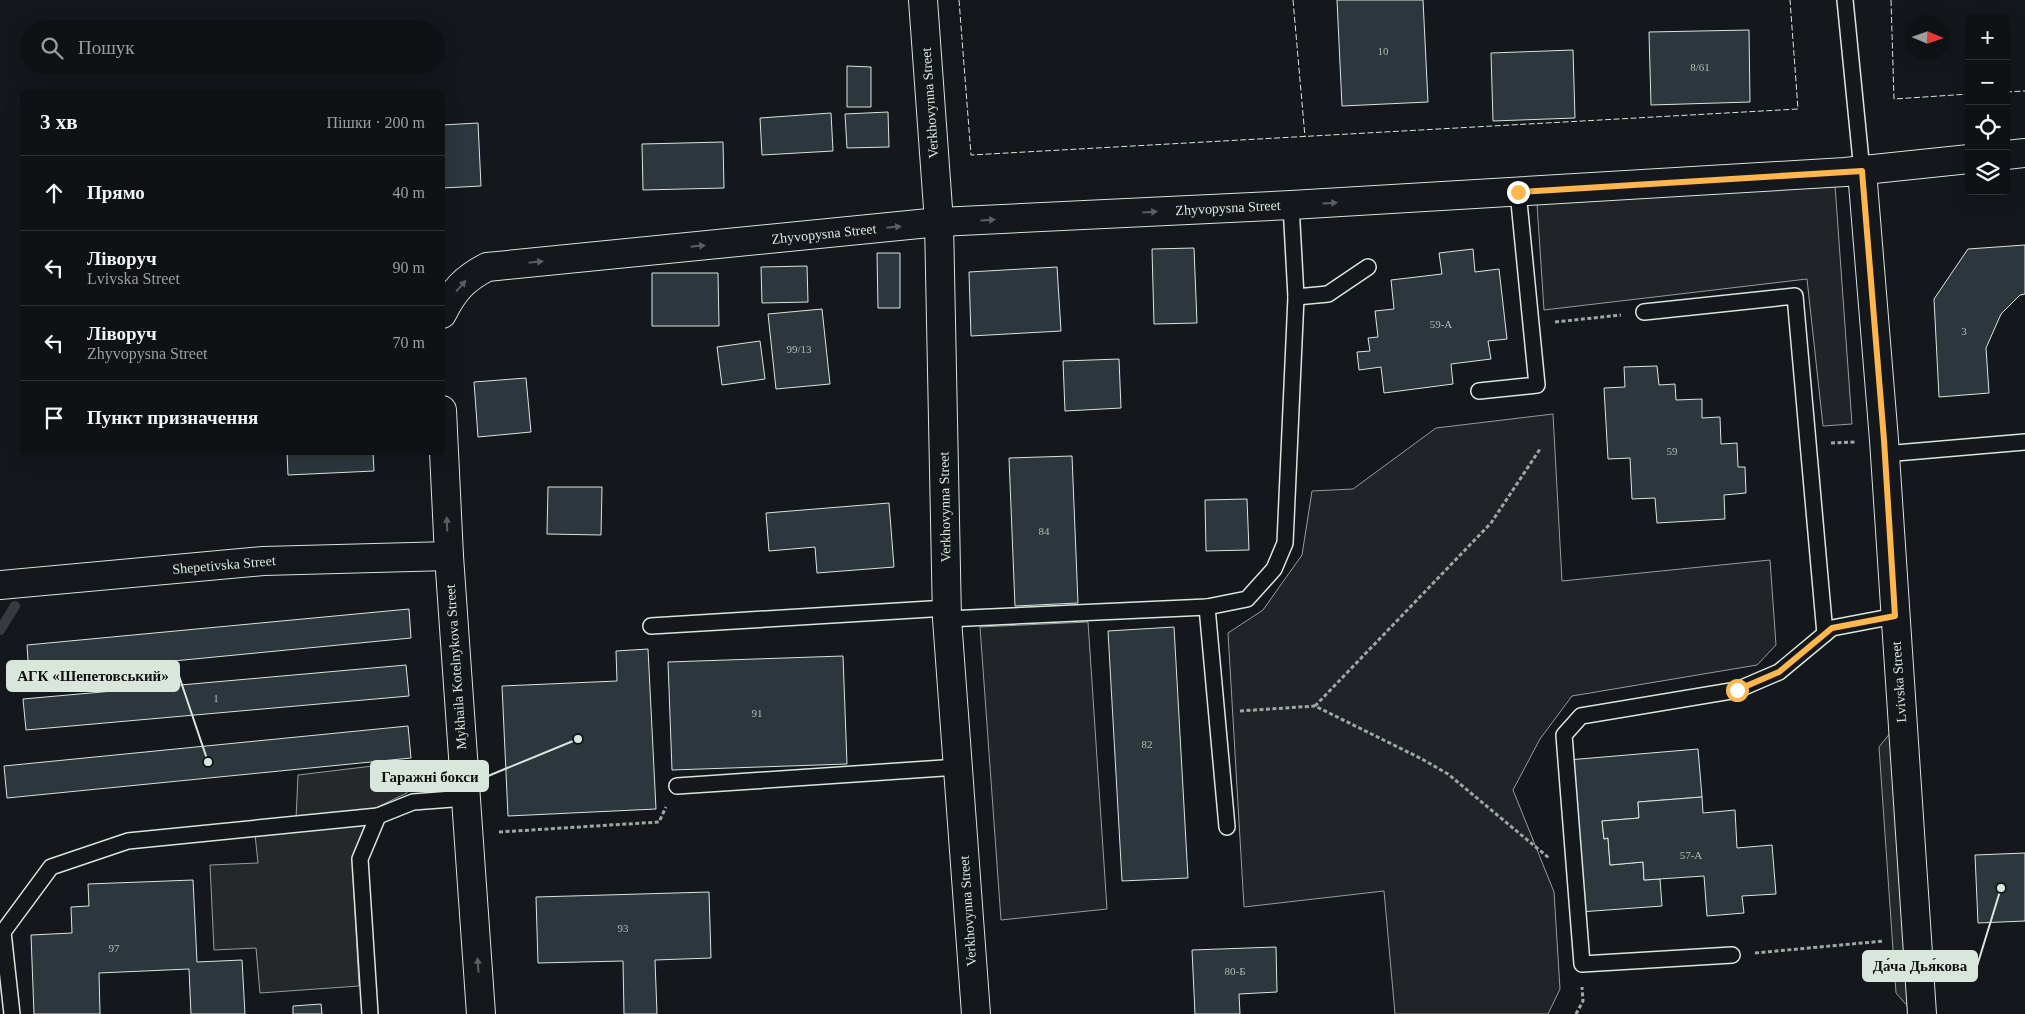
<!DOCTYPE html>
<html lang="uk">
<meta charset="utf-8">
<style>
:root{--surface:#0f1215;--page:#1d2022;--text:#f1f3f6;--muted:#9b9ea0;--line:#2f3234}
body{margin:0;font-family:Georgia,serif;background:var(--page);color:var(--text)}
.controls{position:absolute;right:15px;top:15px;display:grid;overflow:hidden;border-radius:5px;box-shadow:0 5px 20px #0002}
.controls button{width:45px;height:45px;display:grid;place-items:center;padding:0;border:0;border-bottom:1px solid var(--line);background:var(--surface);color:var(--text);font:25px sans-serif}
.compass{position:absolute;left:1905px;top:15px;width:45px;height:45px;border-radius:50%;background:var(--surface);box-shadow:0 5px 20px #0002;rotate:92deg}
.stop{position:absolute;width:15px;height:15px;margin:-11px;border:4px solid #ffb74d;border-radius:50%;background:#fff}
.stop.end{background:#ffb74d;border-color:#fff;box-shadow:0 1px 5px #0008}
.list{margin:0;padding:0;list-style:none}
h2{display:flex;justify-content:space-between;align-items:center;height:65px;margin:0;padding:0 20px;font-size:21px}
h2 small{font-size:16px;font-weight:400;color:var(--muted)}
.list li{display:grid;grid-template-columns:32px 1fr auto;gap:15px;align-items:center;box-sizing:border-box;height:75px;padding:0 20px;border-top:1px solid var(--line)}
.list b{display:block;font-size:19px;white-space:nowrap}
.list p{margin:0;font-size:16px;white-space:nowrap;color:var(--muted)}
.list em{font-size:16px;font-style:normal;color:var(--muted)}
.icon{flex:none;width:28px;height:28px;fill:none;stroke:currentColor;stroke-width:2;stroke-linecap:round;stroke-linejoin:round}
.map{position:relative;flex:none;width:2025px;height:1014px;overflow:hidden}
.search{position:absolute;background:var(--surface);box-shadow:0 5px 20px #0002;left:20px;top:20px;width:425px;height:55px;display:flex;align-items:center;gap:12px;box-sizing:border-box;padding:0 18px;border-radius:28px;color:var(--muted);font-size:19px}
.panel{position:absolute;background:var(--surface);box-shadow:0 5px 20px #0002;left:20px;top:90px;width:425px;height:365px;border-radius:5px}
.map>svg:first-child{display:block}
.green{fill:#202428;stroke:#939e99}
.parking{fill:#24282b;stroke:#939e99}
.lines{fill:none;stroke-linecap:round;stroke-linejoin:round}
.stream{stroke:#363b3e;stroke-width:10}
.building{fill:#2c363c;stroke:#d8e6dc}
.service-casing{stroke:#d8e6dc;stroke-width:18}
.minor-casing{stroke:#d8e6dc;stroke-width:30}
.path{stroke:#9da8a2;stroke-width:3;stroke-dasharray:4 2.5;stroke-linecap:butt}
.service{stroke:#14181c;stroke-width:15}
.minor{stroke:#14181c;stroke-width:28}
.fence{stroke:#d8e6dc;stroke-width:1;stroke-dasharray:6 2.5;stroke-linecap:butt}
.oneway{fill:#59605f}
.route{stroke:#ffb74d;stroke-width:6}
.labels{text-anchor:middle;dominant-baseline:central;stroke-width:4;stroke-linejoin:round;paint-order:stroke}
.number-label{font-size:11px;fill:#adbab4}
.street-label{font-size:14px;fill:#d8e6dc;stroke:#14181c}
.leader{fill:none;stroke:#d8e6dc;stroke-width:2}
.callout-dot{fill:#d8e6dc;stroke:#14181c;stroke-width:2}
.callout{fill:#d8e6dc;stroke:#d8e6dc;stroke-width:2}
.callout-label{font-size:15px;text-anchor:middle;font-weight:bold;fill:#111}
</style>
<div class="map">
<svg width="2025" height="1014" viewBox="0 0 2025 1014">
<rect width="100%" height="100%" fill="#14181c"/>
<g class="green">
<polygon points="1835,185 1852,424 1823,426 1807,279 1544,310 1537,204"/>
<polygon points="1553,414 1562,581 1770,560 1776,645 1757,665 1572,696 1540,739 1513,790 1554,892 1560,989 1548,1014 1395,1014 1384,891 1244,907 1228,633 1263,610 1302,555 1312,491 1353,489 1436,428"/>
<polygon points="1088,622 1107,909 1001,920 980,627"/>
</g>
<g class="parking">
<polygon points="1891,732 1911,1010 1896,993 1879,747"/>
<polygon points="406,762 407,793 371,810 352,857 359,986 260,993 256,948 214,950 210,865 258,863 254,825 296,819 298,775"/>
</g>
<g class="lines">
<polyline class="stream" points="0,630 15,606"/>
</g>
<g class="building">
<polygon points="1337,0 1423,0 1428,102 1342,106"/>
<polygon points="1749,30 1750,102 1651,105 1649,32"/>
<polygon points="1573,50 1575,118 1493,121 1491,53"/>
<polygon points="847,66 871,67 871,107 847,107"/>
<polygon points="888,112 889,147 847,148 845,114"/>
<polygon points="831,113 833,151 762,155 760,118"/>
<polygon points="478,123 481,186 442,188 442,125"/>
<polygon points="723,142 724,188 643,190 642,144"/>
<polygon points="2025,245 2025,294 2020,295 2001,314 1986,348 1989,393 1939,397 1934,299 1968,249"/>
<polygon points="1194,248 1197,323 1154,324 1152,249"/>
<polygon points="1473,249 1475,272 1499,269 1507,339 1488,341 1491,359 1451,364 1453,384 1384,393 1381,367 1359,370 1357,352 1370,351 1368,338 1378,337 1375,311 1394,309 1391,280 1442,274 1439,253"/>
<polygon points="877,253 900,253 900,308 878,308"/>
<polygon points="807,266 808,302 762,303 761,267"/>
<polygon points="1057,267 1061,331 971,336 969,272"/>
<polygon points="652,273 718,273 719,326 652,326"/>
<polygon points="822,309 830,384 776,389 768,314"/>
<polygon points="760,341 765,379 722,385 717,347"/>
<polygon points="1119,359 1121,408 1065,411 1063,361"/>
<polygon points="1657,366 1659,385 1675,384 1676,400 1702,399 1702,418 1720,417 1721,444 1737,443 1738,467 1745,467 1746,493 1724,495 1725,519 1657,523 1655,498 1632,499 1630,458 1608,459 1604,388 1625,387 1624,367"/>
<polygon points="526,378 531,432 478,437 474,382"/>
<polygon points="287,452 373,452 374,471 288,475"/>
<polygon points="1072,456 1078,603 1015,606 1009,458"/>
<polygon points="548,487 602,487 601,535 547,534"/>
<polygon points="1247,499 1249,550 1206,551 1205,500"/>
<polygon points="889,503 894,567 817,573 815,547 769,551 766,513"/>
<polygon points="409,609 411,638 29,675 27,645"/>
<polygon points="1174,627 1188,878 1122,881 1108,631"/>
<polygon points="648,649 656,809 508,816 502,686 617,681 616,651"/>
<polygon points="843,656 847,764 672,770 668,662"/>
<polygon points="406,665 409,696 26,730 23,699"/>
<polygon points="408,726 411,758 7,798 4,766"/>
<polygon points="1698,749 1702,797 1638,802 1639,818 1602,821 1604,839 1608,838 1610,865 1643,862 1644,880 1660,879 1662,906 1580,912 1568,760"/>
<polygon points="1702,797 1703,813 1735,810 1737,848 1772,845 1776,894 1742,896 1744,913 1707,916 1704,876 1644,880 1643,862 1610,865 1608,838 1604,839 1602,821 1639,818 1638,802"/>
<polygon points="2025,853 2025,921 1978,923 1975,855"/>
<polygon points="193,880 197,962 242,960 245,1014 191,1014 189,969 99,973 100,1014 34,1014 31,935 72,933 71,907 89,906 88,884"/>
<polygon points="709,892 711,958 655,960 657,1014 624,1014 623,961 538,963 536,897"/>
<polygon points="1276,947 1277,992 1239,994 1240,1014 1195,1014 1192,950"/>
<polygon points="321,1004 322,1014 293,1014 293,1006"/>
</g>
<g class="lines">
<g class="service-casing">
<g id="service">
<polyline points="1845,0 1862,171"/>
<polyline points="1291,205 1296,297 1328,294 1368,267"/>
<polyline points="1644,312 1795,296 1825,634"/>
<polyline points="1479,391 1537,385 1518,192"/>
<polyline points="1884,454 2025,442"/>
<polyline points="1207,607 1227,827"/>
<polyline points="947,619 1207,607 1247,599 1274,569 1285,543 1296,297"/>
<polyline points="651,626 947,608"/>
<polyline points="677,786 958,767"/>
<polyline points="1732,955 1582,964 1564,735 1581,716 1737,690 1779,672 1832,628 1895,616"/>
<polyline points="12,1014 3,932 51,867 128,841 378,816"/>
<polyline points="370,1014 360,859 378,816 413,802 466,798"/>
</g>
</g>
<g class="minor-casing">
<g id="minor">
<polyline points="923,0 939,222 947,619 976,1014"/>
<polyline points="2006,155 2025,153"/>
<polyline points="1862,171 1884,440 1922,1014"/>
<path d="M442,314C454,290 464,279 487,267L939,222L1291,205L1845,172L1969,159"/>
<polyline points="442,410 449,556 481,1014"/>
<polyline points="0,585 263,561 449,556"/>
</g>
</g>
<g class="path">
<polyline points="1555,322 1621,315"/>
<polyline points="1831,443 1855,442"/>
<polyline points="1315,706 1491,523 1540,449"/>
<polyline points="1240,711 1315,706 1422,759 1448,774 1549,858"/>
<polyline points="499,832 659,822 666,807"/>
<polyline points="1755,953 1884,941"/>
<polyline points="1576,1014 1583,1001 1582,987"/>
</g>
<use href="#service" class="service"/>
<use href="#minor" class="minor"/>
<g class="fence">
<polyline points="959,0 971,155 1798,109 1790,0"/>
<polyline points="1293,0 1305,137"/>
<polyline points="1891,0 1894,99 1969,94"/>
<polyline points="2006,92 2025,91"/>
</g>
</g>
<defs><path id="oneway-solid" d="M-6-.8H1V-3.2L6.5 0L1 3.2V.8H-6Z" transform="scale(1.25)"/></defs>
<g class="oneway">
<use href="#oneway-solid" transform="translate(1330 203) rotate(-3)"/>
<use href="#oneway-solid" transform="translate(1150 212) rotate(-3)"/>
<use href="#oneway-solid" transform="translate(988 220) rotate(-3)"/>
<use href="#oneway-solid" transform="translate(894 227) rotate(-6)"/>
<use href="#oneway-solid" transform="translate(698 246) rotate(-6)"/>
<use href="#oneway-solid" transform="translate(536 262) rotate(-6)"/>
<use href="#oneway-solid" transform="translate(461 286) rotate(-49)"/>
<use href="#oneway-solid" transform="translate(447 524) rotate(-92)"/>
<use href="#oneway-solid" transform="translate(478 965) rotate(-94)"/>
</g>
<g class="lines">
<polyline class="route" points="1518,192 1862,171 1884,440 1895,616 1832,628 1779,672 1737,690"/>
</g>
<g class="labels">
<g class="number-label">
<text x="1383" y="51">10</text>
<text x="1700" y="67">8/61</text>
<text x="1441" y="324">59-А</text>
<text x="1964" y="331">3</text>
<text x="799" y="349">99/13</text>
<text x="1672" y="451">59</text>
<text x="1044" y="531">84</text>
<text x="216" y="698">1</text>
<text x="757" y="713">91</text>
<text x="1147" y="744">82</text>
<text x="1691" y="855">57-А</text>
<text x="623" y="928">93</text>
<text x="114" y="948">97</text>
<text x="1235" y="971">80-Б</text>
</g>
<g class="street-label">
<text transform="translate(930 103) rotate(-94)">Verkhovynna Street</text>
<text transform="translate(1228 208) rotate(-3)">Zhyvopysna Street</text>
<text transform="translate(824 234) rotate(-6)">Zhyvopysna Street</text>
<text transform="translate(945 507) rotate(-91)">Verkhovynna Street</text>
<text transform="translate(224 565) rotate(-5)">Shepetivska Street</text>
<text transform="translate(456 667) rotate(-94)">Mykhaila Kotelnykova Street</text>
<text transform="translate(1899 682) rotate(-94)">Lvivska Street</text>
<text transform="translate(968 911) rotate(-94)">Verkhovynna Street</text>
</g>
</g>
<path class="leader" d="M208 762L179 676M578 739L488 776M2001 888L1977 966"/>
<g class="callout-dot">
<circle cx="208" cy="762" r="5"/>
<circle cx="578" cy="739" r="5"/>
<circle cx="2001" cy="888" r="5"/>
</g>
<g class="callout">
<rect x="7" y="661" width="172" height="30" rx="5"/>
<rect x="371" y="761" width="117" height="30" rx="5"/>
<rect x="1863" y="951" width="114" height="30" rx="5"/>
</g>
<g class="callout-label">
<text x="93" y="681">АГК «Шепетовський»</text>
<text x="430" y="782">Гаражні бокси</text>
<text x="1920" y="971">Да́ча Дья́кова</text>
</g>
</svg>
<div class="controls">
<button>+</button>
<button>−</button>
<button><svg class="icon" aria-label="locate" viewBox="0 0 24 24"><circle cx="12" cy="12" r="6"/><path d="M12 2v4M12 18v4M2 12h4M18 12h4"/></svg></button>
<button><svg class="icon" aria-label="layers" viewBox="0 0 24 24"><path d="M12 4l9 5-9 5-9-5zM3 14l9 5 9-5"/></svg></button>
</div>
<svg class="compass" viewBox="-18 -18 36 36"><path d="M0-13l5 13h-10z" fill="#e53935"/><path d="M0 13l5-13h-10z" fill="#9b9ea0"/></svg>
<div class="stop" style="left:1737px;top:690px"></div>
<div class="stop end" style="left:1518px;top:192px"></div>
<div class="search"><svg class="icon" aria-label="search" viewBox="0 0 24 24"><circle cx="10" cy="10" r="6"/><path d="M15 15l6 6"/></svg>Пошук</div>
<section class="panel">
<h2>3 хв<small>Пішки · 200 m</small></h2>
<ul class="list">
<li><svg class="icon" aria-label="ahead" viewBox="0 0 24 24"><path d="M12 20V5M6 11l6-6 6 6"/></svg><div><b>Прямо</b></div><em>40 m</em></li>
<li><svg class="icon" aria-label="left" viewBox="0 0 24 24"><path d="M17 20v-9H6M10 6l-5 5 5 5"/></svg><div><b>Ліворуч</b><p>Lvivska Street</p></div><em>90 m</em></li>
<li><svg class="icon" aria-label="left" viewBox="0 0 24 24"><path d="M17 20v-9H6M10 6l-5 5 5 5"/></svg><div><b>Ліворуч</b><p>Zhyvopysna Street</p></div><em>70 m</em></li>
<li><svg class="icon" aria-label="arrive" viewBox="0 0 24 24"><path d="M6 21V4h12l-3 4 3 4H6"/></svg><div><b>Пункт призначення</b></div></li>
</ul>
</section>
</div>
